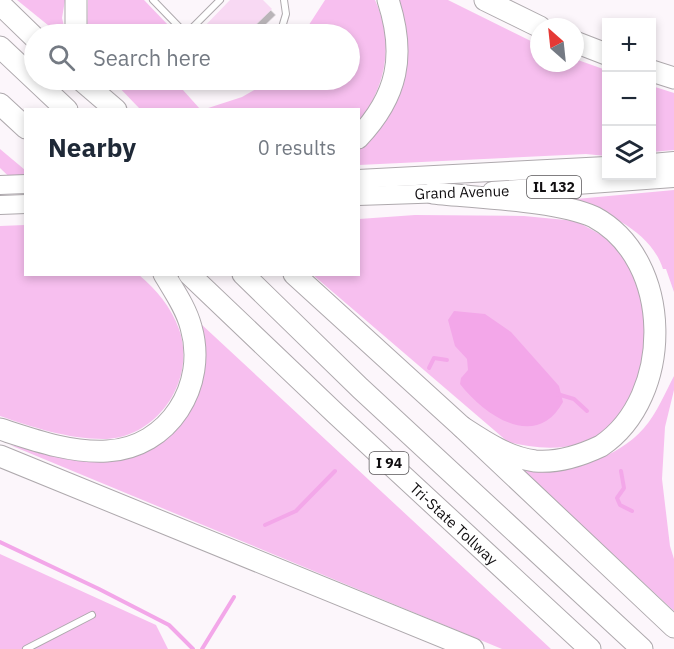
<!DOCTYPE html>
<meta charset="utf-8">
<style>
:root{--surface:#fff;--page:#f6f6f7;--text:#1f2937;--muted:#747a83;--line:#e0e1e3}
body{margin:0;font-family:"IBM Plex Sans",sans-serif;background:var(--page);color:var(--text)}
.controls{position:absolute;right:18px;top:18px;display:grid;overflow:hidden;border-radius:0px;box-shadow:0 3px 9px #0003}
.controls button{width:54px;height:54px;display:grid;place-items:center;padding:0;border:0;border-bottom:2px solid var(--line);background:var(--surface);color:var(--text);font:30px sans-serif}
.compass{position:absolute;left:530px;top:18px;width:54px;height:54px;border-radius:50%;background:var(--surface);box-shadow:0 3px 9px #0003;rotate:333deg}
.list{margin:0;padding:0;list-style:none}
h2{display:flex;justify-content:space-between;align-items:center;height:78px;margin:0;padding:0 24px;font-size:26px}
h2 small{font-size:20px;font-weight:400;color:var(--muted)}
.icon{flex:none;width:33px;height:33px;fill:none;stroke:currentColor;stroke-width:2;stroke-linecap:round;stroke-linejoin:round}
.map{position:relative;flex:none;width:674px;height:649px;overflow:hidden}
.search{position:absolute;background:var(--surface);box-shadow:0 3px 9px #0003;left:24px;top:24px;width:336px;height:66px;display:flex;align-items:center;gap:15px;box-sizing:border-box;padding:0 21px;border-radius:33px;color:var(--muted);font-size:22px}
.panel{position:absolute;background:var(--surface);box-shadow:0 3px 9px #0003;left:24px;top:108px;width:336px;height:168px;border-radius:0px}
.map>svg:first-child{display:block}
.green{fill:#f7bfef}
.water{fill:#f3a7e9}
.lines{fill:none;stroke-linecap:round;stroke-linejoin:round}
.stream{stroke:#f3a7e9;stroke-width:4}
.building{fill:#f8d9f3;filter:url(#shadow)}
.service-casing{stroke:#aea9ad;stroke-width:8}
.primary-casing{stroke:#aea9ad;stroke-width:20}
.motorway-casing{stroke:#aea9ad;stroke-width:23}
.service{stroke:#fff;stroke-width:6}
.primary{stroke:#fff;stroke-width:18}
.motorway{stroke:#fff;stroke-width:21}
.labels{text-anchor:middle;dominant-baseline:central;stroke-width:4.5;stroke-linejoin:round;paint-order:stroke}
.shield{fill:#fff;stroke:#585658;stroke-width:1.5}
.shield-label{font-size:14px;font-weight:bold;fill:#100e10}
.street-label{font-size:15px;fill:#100e10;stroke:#fff}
</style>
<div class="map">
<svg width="674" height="649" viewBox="0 0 674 649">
<defs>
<filter id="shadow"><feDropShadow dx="3.5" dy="6" stdDeviation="0" flood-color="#0004"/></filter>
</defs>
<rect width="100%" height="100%" fill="#fcf6fb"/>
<g class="green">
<polygon points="17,0 65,0 62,18 66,34 59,34"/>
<polygon points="88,0 144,0 169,26 170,34 87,34"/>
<path d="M325,0H375C395,43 386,85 359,123L358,110H202L242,97L272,80H350V34H303Z"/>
<path d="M398,0H448L539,45V63H575V59L606,70V156L586,154L359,165L358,151C404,105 419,63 398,0Z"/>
<polygon points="112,80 174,80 200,109 140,109"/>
<polygon points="652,86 674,93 674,150 652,152"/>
<polygon points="0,149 25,170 25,192 0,168"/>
<path d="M674,190V292L666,269H663C651,232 609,213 575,202L576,199Z"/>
<path d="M415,215L524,216L576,221L605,237L640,269L651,378C637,394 623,418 606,431C578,452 540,450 508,442L313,275L358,274L359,219Z"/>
<path d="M25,225L26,274L139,275C157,290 171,307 179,329C197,380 157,439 103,439C68,439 32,427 0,416V226Z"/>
<path d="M201,324L551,649H502L10,445L85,460V462C118,463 139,452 167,436Z"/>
<path d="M674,376V390L665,427L662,479L670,546L674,559V611L521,469C565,471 613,463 644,428C657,413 665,393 674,376Z"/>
<polygon points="0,554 156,625 168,649 0,649"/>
</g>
<path class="water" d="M454,311L485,314L511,332L559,386L563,402C536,451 485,416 460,384L461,378L468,370L467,359L455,346L448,320Z"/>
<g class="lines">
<g class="stream">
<polyline points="429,368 434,358 447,360"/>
<polyline points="557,394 574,399 587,411"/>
<polyline points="621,471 624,488 617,498 620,505 632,511"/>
<polyline points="265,525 296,511 335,471"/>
<polyline points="0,542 99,589 169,625 193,649"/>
<polyline points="202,649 234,597"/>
</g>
</g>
<polygon class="building" points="230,0 263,0 272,9 246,34 197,34"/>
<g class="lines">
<g class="service-casing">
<g id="service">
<polyline points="153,0 186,34"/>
<polyline points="186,34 220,0"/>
<polyline points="280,34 286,14 284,0"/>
<polyline points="205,80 226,80"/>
<polyline points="26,649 92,615"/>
</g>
</g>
<g class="primary-casing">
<g id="primary">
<polyline points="652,163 674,161"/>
<polyline points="358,179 606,166"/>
<polyline points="0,185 26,184"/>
<polyline points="492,191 674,178"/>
<polyline points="358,196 447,193"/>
<polyline points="0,205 26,204"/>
</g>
</g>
<g class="motorway-casing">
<g id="motorway">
<polyline points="76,0 76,34"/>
<polyline points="485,0 540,27"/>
<polyline points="0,4 34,37"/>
<polyline points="575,42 606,54"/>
<polyline points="0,47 67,110"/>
<polyline points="652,71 674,78"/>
<polyline points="81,80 116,110"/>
<polyline points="0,104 26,128"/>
<path d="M358,138C398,96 406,55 388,0"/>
<path d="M433,193C477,198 556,200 594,217C674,260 674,397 601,446C582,455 557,463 535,461C507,457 485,442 462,427"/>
<path id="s1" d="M189,274L336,414L590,649"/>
<polyline points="243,274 360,388 642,649"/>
<polyline points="294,274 462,427 674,627"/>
<path d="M0,429C34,440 70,453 107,451C169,448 208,385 191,327C186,308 174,291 164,274"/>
<polyline points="0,456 473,649"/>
</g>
</g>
<use href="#service" class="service"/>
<use href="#primary" class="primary"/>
<use href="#motorway" class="motorway"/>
</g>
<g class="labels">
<g class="shield">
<rect x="527" y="176" width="54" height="22" rx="4.5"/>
<rect x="369.5" y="452" width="39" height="22" rx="4.5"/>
</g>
<g class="shield-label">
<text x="554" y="187">IL 132</text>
<text x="389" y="463">I 94</text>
</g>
<g class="street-label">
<text transform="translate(462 192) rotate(-2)">Grand Avenue</text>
<text stroke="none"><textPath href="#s1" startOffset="364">Tri-State Tollway</textPath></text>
</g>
</g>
</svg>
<div class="controls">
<button>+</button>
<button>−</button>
<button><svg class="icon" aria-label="layers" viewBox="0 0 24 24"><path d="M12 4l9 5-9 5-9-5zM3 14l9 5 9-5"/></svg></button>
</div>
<svg class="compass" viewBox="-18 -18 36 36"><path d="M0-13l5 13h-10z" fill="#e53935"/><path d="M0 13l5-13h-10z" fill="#747a83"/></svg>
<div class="search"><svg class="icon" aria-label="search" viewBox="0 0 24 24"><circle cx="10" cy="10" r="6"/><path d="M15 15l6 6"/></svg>Search here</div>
<section class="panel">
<h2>Nearby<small>0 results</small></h2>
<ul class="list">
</ul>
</section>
</div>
